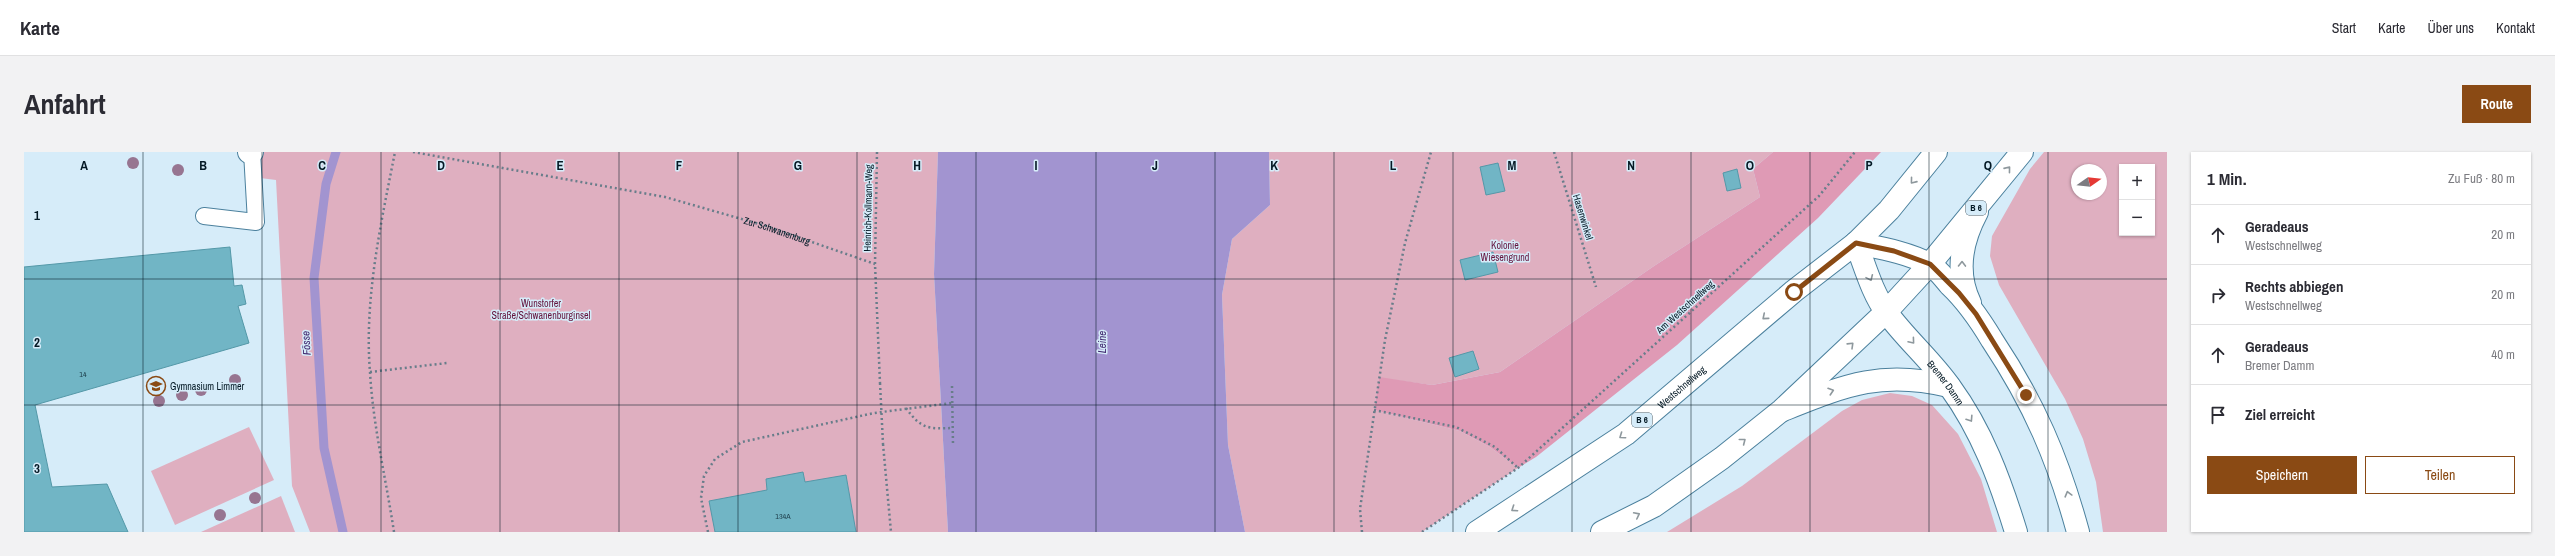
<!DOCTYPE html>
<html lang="de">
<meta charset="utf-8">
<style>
:root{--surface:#fff;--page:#f2f2f3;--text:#2b2b33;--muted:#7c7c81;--line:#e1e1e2;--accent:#8a4a14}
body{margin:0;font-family:"Archivo Narrow",sans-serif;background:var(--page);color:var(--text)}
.controls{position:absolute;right:12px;top:12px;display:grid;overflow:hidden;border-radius:0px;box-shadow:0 1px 3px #0004}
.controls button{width:36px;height:36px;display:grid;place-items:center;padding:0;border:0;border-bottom:1px solid var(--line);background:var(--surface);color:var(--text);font:20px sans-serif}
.compass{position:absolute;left:2047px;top:12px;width:36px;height:36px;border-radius:50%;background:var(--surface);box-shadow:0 1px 3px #0004;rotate:76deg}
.stop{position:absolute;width:12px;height:12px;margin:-9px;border:3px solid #8a4a14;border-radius:50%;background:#fff}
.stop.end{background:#8a4a14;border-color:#fff;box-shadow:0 1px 4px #0008}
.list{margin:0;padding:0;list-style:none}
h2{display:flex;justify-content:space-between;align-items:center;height:52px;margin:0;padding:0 16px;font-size:17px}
h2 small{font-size:13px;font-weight:400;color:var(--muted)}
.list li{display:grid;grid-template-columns:26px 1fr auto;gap:12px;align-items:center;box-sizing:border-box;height:60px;padding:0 16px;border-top:1px solid var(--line)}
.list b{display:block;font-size:15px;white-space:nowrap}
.list p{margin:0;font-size:13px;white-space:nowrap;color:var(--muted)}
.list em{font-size:13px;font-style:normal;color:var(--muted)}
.actions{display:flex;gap:8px;padding:12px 16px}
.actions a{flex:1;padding:9px 0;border:1px solid var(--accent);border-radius:0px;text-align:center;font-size:14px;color:var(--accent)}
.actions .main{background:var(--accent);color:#fff}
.icon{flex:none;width:22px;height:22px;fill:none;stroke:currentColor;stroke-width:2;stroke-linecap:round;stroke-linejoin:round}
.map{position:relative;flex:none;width:2143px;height:380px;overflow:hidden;border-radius:0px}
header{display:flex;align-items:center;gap:24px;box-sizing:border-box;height:56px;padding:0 20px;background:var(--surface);border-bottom:1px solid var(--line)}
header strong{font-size:19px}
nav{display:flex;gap:22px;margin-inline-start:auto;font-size:14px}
.intro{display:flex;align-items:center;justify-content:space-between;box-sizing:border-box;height:96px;padding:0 24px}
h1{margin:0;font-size:28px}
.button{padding:10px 18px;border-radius:0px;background:var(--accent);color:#fff;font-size:14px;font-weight:700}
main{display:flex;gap:24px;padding:0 24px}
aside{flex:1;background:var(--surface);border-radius:0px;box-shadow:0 1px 3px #0004}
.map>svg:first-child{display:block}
.green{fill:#dfafc0;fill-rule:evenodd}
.forest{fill:#df9ab5}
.water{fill:#a294d0}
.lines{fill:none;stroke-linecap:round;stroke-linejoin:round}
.stream{stroke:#a294d0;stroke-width:9}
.building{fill:#71b5c5;stroke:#5498a8}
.service-casing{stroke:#4b809d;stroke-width:18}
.minor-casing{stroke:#4b809d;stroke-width:24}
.secondary-casing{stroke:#4b809d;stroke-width:24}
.primary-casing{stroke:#4b809d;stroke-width:24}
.path{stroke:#687d8a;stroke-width:2.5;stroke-dasharray:2 3;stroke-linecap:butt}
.service{stroke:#fff;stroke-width:16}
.minor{stroke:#fff;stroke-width:22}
.secondary{stroke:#fff;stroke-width:22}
.primary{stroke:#fff;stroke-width:22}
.path-bridge{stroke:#687d8a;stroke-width:2.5;stroke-dasharray:2 3;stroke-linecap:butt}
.tree{fill:#977591}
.oneway{stroke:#8e989d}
.route{stroke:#8a4a14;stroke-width:5}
.grid{fill:none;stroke:#041925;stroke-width:1;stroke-opacity:0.55}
.labels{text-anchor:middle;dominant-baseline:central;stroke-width:3;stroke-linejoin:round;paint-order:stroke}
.number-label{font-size:8px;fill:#1f404d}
.shield{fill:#d6ecf9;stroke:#435865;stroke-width:1}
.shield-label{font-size:9px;font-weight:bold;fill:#041925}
.street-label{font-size:10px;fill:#041925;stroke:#d6ecf9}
.park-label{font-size:10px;fill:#64133c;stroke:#d6ecf9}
.poi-label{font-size:10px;fill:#041925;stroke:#d6ecf9;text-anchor:start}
.water-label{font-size:11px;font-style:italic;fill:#3e256d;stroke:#d6ecf9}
.grid-label{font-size:13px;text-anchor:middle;font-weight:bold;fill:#041925;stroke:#d6ecf9;stroke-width:3;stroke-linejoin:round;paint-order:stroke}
</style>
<header>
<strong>Karte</strong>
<nav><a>Start</a><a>Karte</a><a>Über uns</a><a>Kontakt</a></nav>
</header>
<div class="intro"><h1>Anfahrt</h1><a class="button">Route</a></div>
<main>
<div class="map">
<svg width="2143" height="380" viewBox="0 0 2143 380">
<rect width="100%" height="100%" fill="#d6ecf9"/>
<g class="green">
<polygon points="238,0 914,0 910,122 924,380 286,380 268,334 252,28 236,26 234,3"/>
<polygon points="1245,0 1749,0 1729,17 1736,45 1630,114 1476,220 1408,233 1355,226 1350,258 1436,279 1466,295 1494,316 1398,380 1221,380 1204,293 1198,143 1208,87 1246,53"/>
<path d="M2020,0H2143V380H2079L2072,330L2059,287L2041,247L1975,133L1966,104L1968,84L2006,17ZM2098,15H2128V81H2098ZM2053,18H2077V42H2053Z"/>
<polygon points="1866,241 1888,244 1908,253 1934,282 1957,327 1973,380 1643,380 1718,334 1818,259 1838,248"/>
<polygon points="225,275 250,328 151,373 127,319"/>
<polygon points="257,344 271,380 177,380"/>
</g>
<polygon class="forest" points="1749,0 1857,0 1794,66 1653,193 1512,305 1494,316 1466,295 1436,279 1350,258 1355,225 1408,233 1476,220 1630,114 1736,45 1729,17"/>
<polygon class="water" points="914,0 1245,0 1246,53 1208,87 1198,143 1204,293 1221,380 924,380 910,122"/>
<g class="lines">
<polyline class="stream" points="312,0 302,32 290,126 300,296 319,380"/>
</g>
<g class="building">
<polygon points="1474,11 1481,39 1462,43 1456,15"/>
<polygon points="1713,17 1717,36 1703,39 1699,21"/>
<polygon points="206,95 210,134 218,133 222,152 214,154 225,191 11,253 28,335 83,332 104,380 0,380 0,115"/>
<polygon points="1469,100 1474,120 1441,128 1436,108"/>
<polygon points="1449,199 1455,217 1431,225 1425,206"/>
<polygon points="779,320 781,330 822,323 832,380 691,380 685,349 743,338 742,327"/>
</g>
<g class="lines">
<g class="service-casing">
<polyline id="service" points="180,64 232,70 228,0"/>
</g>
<g class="minor-casing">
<polyline id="minor" points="225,0 228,0"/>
</g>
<g class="secondary-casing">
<g id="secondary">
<path d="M1832,91C1856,96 1882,100 1905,112C1913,116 1920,126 1926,133C1943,149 1956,168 1968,188C2010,251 2034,307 2054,380"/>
<path id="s2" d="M1832,91C1841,114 1848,141 1863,161C1882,187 1907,208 1926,235C1958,279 1976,328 1992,380"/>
<path d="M1946,151C1931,120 1938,88 1953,60"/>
<path d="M1759,258C1822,233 1857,218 1925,234"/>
</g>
</g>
<g class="primary-casing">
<g id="primary">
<path id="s3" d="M1453,380L1602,282L1770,139L1832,91L1865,58L1912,0"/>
<polyline points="1578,380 1630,354 1698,306 1758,258 1862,160 1906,112 1998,0"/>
</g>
</g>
<g class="path">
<path id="s1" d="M389,0L641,45L742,74L851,112"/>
<polyline points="853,0 851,112 856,231"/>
<polyline points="1530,0 1572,135"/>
<polyline points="346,220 423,211"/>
<polyline points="928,234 929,293"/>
<path d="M882,256C897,277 904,277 929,276"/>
<polyline points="1350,258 1432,275 1471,295 1494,316"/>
<polyline points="859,292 867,380"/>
<path d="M370,380C362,327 349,274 346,220C340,147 357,71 371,0"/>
<polyline points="684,380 677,346 680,324 691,307 718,290 850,261 928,251"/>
<polyline points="1338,380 1336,357 1361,188 1381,91 1407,0"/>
<polyline points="1398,380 1494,316 1795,44 1831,0"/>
</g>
<use href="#service" class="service"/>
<use href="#minor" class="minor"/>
<use href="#secondary" class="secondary"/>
<use href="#primary" class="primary"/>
<polyline class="path-bridge" points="856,231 859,292"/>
</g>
<g class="tree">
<circle cx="109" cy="11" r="6"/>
<circle cx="154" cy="18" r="6"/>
<circle cx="211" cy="228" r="6"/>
<circle cx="177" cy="238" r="6"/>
<circle cx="158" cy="243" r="6"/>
<circle cx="135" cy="249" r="6"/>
<circle cx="231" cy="346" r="6"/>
<circle cx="196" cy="363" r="6"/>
</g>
<defs><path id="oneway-chevron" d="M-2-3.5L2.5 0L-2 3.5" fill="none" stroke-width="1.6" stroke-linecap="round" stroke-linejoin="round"/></defs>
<g class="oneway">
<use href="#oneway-chevron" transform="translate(1984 17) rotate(-51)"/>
<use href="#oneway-chevron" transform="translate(1889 29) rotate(129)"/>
<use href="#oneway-chevron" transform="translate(1938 112) rotate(-89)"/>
<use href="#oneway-chevron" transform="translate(1846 126) rotate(66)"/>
<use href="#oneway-chevron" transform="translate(1741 165) rotate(140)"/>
<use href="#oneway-chevron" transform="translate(1888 189) rotate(50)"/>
<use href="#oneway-chevron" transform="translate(1827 193) rotate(-44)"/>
<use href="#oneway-chevron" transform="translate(1807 239) rotate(-18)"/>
<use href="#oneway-chevron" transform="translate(1946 267) rotate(57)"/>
<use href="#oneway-chevron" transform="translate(1598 284) rotate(145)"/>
<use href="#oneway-chevron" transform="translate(1719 289) rotate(-38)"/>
<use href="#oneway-chevron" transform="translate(2044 342) rotate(-105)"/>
<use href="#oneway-chevron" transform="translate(1490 357) rotate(146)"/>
<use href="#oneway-chevron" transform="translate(1613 363) rotate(-27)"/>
</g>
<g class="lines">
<polyline class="route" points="1770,140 1832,91 1870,99 1906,112 1935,141 1952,162 2002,243"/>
</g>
<path class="grid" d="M119,0V380M238,0V380M357,0V380M476,0V380M595,0V380M714,0V380M833,0V380M952,0V380M1072,0V380M1191,0V380M1310,0V380M1429,0V380M1548,0V380M1667,0V380M1786,0V380M1905,0V380M2024,0V380M0,127H2143M0,253H2143"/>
<defs>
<g id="school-ring" transform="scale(1)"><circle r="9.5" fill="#d6ecf9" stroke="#8a4a14" stroke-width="1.5"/><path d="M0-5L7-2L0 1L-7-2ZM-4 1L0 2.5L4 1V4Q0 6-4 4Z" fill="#8a4a14"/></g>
</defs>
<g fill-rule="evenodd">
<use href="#school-ring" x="132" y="234"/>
</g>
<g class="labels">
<g class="number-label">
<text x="59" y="222">14</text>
<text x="759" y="364">134A</text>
</g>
<g class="shield">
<rect x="1942" y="49" width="20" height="14" rx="3"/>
<rect x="1608" y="261" width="20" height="14" rx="3"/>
</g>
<g class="shield-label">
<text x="1952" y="56">B 6</text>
<text x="1618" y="268">B 6</text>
</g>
<g class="street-label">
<text transform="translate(844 56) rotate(-89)">Heinrich-Kollmann-Weg</text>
<text transform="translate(1559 65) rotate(73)">Hasenwinkel</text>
<text stroke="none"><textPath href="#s1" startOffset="373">Zur Schwanenburg</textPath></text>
<text transform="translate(1661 155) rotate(-42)">Am Westschnellweg</text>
<text stroke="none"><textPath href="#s2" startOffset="168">Bremer Damm</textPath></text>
<text stroke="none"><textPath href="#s3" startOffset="251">Westschnellweg</textPath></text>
</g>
<g class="park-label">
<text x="1481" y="93">Kolonie<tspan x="1481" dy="12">Wiesengrund</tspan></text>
<text x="517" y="151">Wunstorfer<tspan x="517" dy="12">Straße/Schwanenburginsel</tspan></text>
</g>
<g class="poi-label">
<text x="146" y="234">Gymnasium Limmer</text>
</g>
<g class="water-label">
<text transform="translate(1078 190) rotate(-90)">Leine</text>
<text transform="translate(282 191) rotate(-93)">Fösse</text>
</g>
</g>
<g class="grid-label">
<text x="60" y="18">A</text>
<text x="179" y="18">B</text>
<text x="298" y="18">C</text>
<text x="417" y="18">D</text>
<text x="536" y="18">E</text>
<text x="655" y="18">F</text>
<text x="774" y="18">G</text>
<text x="893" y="18">H</text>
<text x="1012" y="18">I</text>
<text x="1131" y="18">J</text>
<text x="1250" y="18">K</text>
<text x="1369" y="18">L</text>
<text x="1488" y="18">M</text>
<text x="1607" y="18">N</text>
<text x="1726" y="18">O</text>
<text x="1845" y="18">P</text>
<text x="1964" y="18">Q</text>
<text x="13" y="68">1</text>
<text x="13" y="195">2</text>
<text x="13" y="321">3</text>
</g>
</svg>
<div class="controls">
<button>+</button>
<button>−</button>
</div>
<svg class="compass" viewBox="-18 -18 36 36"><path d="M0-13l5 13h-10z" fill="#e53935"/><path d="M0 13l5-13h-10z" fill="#7c7c81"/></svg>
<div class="stop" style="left:1770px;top:140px"></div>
<div class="stop end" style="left:2002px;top:243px"></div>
</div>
<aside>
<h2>1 Min.<small>Zu Fuß · 80 m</small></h2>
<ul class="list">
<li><svg class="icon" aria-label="ahead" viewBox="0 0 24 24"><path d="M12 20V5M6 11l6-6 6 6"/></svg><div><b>Geradeaus</b><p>Westschnellweg</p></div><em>20 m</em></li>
<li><svg class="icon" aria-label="right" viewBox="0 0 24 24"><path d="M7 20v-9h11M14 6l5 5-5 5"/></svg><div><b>Rechts abbiegen</b><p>Westschnellweg</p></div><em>20 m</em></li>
<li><svg class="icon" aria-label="ahead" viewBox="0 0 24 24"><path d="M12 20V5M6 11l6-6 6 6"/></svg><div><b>Geradeaus</b><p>Bremer Damm</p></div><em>40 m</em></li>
<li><svg class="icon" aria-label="arrive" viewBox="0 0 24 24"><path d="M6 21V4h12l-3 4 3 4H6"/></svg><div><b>Ziel erreicht</b></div></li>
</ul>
<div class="actions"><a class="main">Speichern</a><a>Teilen</a></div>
</aside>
</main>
